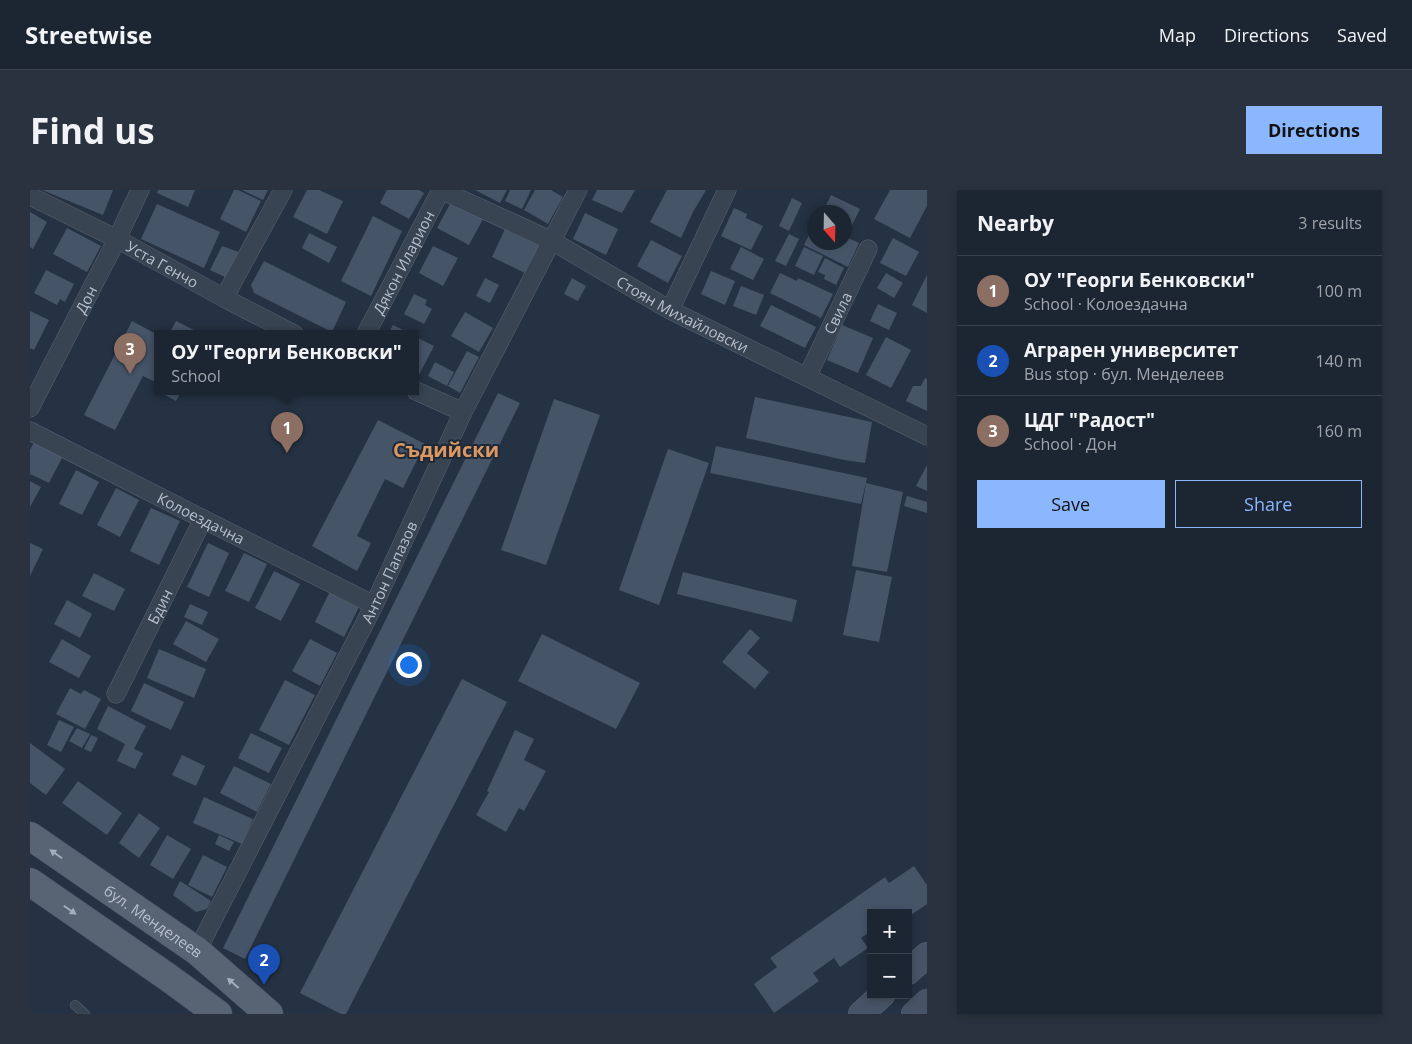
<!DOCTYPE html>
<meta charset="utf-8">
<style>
:root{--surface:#1c2632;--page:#29323e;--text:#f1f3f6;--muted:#a0a5ac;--line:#3a434d;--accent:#8bb7fe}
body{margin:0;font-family:"Open Sans",sans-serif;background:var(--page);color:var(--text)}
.controls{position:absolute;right:15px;bottom:15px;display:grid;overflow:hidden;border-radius:0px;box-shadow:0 2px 8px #0003}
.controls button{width:45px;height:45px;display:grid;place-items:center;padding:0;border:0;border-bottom:1px solid var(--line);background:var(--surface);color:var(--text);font:25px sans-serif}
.compass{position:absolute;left:777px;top:15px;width:45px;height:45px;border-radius:50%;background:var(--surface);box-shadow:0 2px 8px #0003;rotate:160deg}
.you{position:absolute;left:378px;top:474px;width:18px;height:18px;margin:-12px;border:4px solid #fff;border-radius:50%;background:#1a73e8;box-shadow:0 0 0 8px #1a73e833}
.badge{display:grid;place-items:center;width:32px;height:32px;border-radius:50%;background:var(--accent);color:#fff;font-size:16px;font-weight:700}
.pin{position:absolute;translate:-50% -41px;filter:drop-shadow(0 1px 2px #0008)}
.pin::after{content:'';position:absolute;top:26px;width:18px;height:15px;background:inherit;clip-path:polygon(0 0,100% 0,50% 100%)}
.popup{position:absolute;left:124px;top:140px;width:265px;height:65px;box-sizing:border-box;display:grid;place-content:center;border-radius:0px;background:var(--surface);filter:drop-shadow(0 1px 4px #0005);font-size:16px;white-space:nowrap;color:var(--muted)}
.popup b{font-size:19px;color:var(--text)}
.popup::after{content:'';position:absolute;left:50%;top:100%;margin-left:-10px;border:10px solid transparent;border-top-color:var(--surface)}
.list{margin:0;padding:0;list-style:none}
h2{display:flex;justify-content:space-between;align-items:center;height:65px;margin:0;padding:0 20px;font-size:21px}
h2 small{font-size:16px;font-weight:400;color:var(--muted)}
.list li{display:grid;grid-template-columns:32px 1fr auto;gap:15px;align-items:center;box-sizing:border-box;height:70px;padding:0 20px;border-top:1px solid var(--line)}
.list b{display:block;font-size:19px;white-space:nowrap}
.list p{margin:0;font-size:16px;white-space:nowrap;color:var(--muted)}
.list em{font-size:16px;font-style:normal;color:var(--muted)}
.actions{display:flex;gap:10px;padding:15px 20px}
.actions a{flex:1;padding:11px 0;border:1px solid var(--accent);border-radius:0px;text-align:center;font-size:18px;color:var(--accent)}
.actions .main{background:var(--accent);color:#111}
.map{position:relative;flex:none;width:897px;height:824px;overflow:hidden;border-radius:0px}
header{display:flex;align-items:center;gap:30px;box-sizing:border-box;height:70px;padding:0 25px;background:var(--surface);border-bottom:1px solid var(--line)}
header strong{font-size:24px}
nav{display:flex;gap:28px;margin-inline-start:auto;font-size:18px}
.intro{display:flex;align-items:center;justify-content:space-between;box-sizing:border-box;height:120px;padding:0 30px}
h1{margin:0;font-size:35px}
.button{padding:12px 22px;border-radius:0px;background:var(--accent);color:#111;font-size:18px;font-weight:700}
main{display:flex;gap:30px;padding:0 30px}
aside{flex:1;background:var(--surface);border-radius:0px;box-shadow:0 2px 8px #0003}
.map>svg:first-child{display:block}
.building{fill:#465468}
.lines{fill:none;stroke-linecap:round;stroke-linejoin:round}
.service-casing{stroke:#586270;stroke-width:10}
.minor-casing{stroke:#586270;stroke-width:19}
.secondary-casing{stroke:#586270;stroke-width:26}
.primary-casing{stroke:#434d5c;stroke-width:29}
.service{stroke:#394453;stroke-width:9}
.minor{stroke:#394453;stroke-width:18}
.secondary{stroke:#475366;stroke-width:25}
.primary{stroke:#586373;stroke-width:28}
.oneway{fill:#a4adbb}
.labels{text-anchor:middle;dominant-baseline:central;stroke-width:4;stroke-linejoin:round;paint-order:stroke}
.street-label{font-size:15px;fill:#b7bfcd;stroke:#1e2938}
.district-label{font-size:20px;font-weight:bold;fill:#dc9862;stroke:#1e2938}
</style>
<header>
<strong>Streetwise</strong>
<nav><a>Map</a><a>Directions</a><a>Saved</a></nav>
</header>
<div class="intro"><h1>Find us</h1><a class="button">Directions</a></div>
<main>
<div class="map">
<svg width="897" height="824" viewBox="0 0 897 824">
<rect width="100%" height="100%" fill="#253243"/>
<g class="building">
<polygon points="12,0 83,0 73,25"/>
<polygon points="128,0 165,0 158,17 127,3"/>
<polygon points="204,0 208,0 231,11 216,42 190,29"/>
<polygon points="212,0 238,0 233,10"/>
<polygon points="277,0 289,0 313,11 297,44 263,27"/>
<polygon points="357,0 389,0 394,3 379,29 350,13"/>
<polygon points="445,0 477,0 470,13"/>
<polygon points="480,0 501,0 492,19 475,11"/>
<polygon points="505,0 521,0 533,7 518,34 494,20"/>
<polygon points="567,0 605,0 592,23 562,10"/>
<polygon points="637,0 676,0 663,22 651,48 620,32"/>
<polygon points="860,0 897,0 897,16 880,48 844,29"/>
<polygon points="801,5 830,19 821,37 814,34 814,22 793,22"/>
<polygon points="762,8 772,13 759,41 749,36"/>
<polygon points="421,12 453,29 439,55 407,38"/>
<polygon points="127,14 190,42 174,78 111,49"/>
<polygon points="704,18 717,24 716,28 733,36 721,60 691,46"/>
<polygon points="0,22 17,32 3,59 0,57"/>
<polygon points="555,23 588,39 576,65 543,49"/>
<polygon points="343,26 372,41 341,106 311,91"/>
<polygon points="784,35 784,52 814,52 814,38 819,41 816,47 829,53 818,77 774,55"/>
<polygon points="37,38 71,56 57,82 23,64"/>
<polygon points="475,39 510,55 497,84 462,67"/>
<polygon points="279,43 307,57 299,73 272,58"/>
<polygon points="759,44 769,49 756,76 745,71"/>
<polygon points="863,48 889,62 876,86 850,73"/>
<polygon points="621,50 652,66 638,93 607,76"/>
<polygon points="192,56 209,62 197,88 180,80"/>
<polygon points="403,56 428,68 413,96 389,83"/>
<polygon points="711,57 734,69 723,90 700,79"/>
<polygon points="774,57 793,66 784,85 765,76"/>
<polygon points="795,68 814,78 806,95 794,89 795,85 788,82"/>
<polygon points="234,71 316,112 302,142 224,103 221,95"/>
<polygon points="16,80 44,94 35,112 30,109 27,115 4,103"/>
<polygon points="681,81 705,91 695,115 671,104"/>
<polygon points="750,83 767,91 768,88 803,104 791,128 740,103"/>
<polygon points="856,83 873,93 864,108 847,98"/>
<polygon points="897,85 897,123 882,115"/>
<polygon points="455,88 469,95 460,113 446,106"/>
<polygon points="542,88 556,96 548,111 534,104"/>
<polygon points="711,96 734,105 726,125 703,116"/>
<polygon points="384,104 397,110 395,115 402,119 394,134 374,124"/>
<polygon points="848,114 867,123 859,140 840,131"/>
<polygon points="741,115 786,137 775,158 730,136"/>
<polygon points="0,121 19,130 4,160 0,158"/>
<polygon points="435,122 463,138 449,162 421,146"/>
<polygon points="102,131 128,145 128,202 124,199 127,193 113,186 85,240 54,225"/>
<polygon points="146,131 172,144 139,144"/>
<polygon points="363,135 381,144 358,144"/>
<polygon points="812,135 843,148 828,183 797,170"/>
<polygon points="386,147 404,156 388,187 386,185"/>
<polygon points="856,147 881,160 861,198 836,185"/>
<polygon points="437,161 449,167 430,203 418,196"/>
<polygon points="405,172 424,182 417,196 398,186"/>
<polygon points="895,188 897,189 897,221 876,211 883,196 891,196"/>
<polygon points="129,202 151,202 146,211"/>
<polygon points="468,203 490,213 215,769 193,758"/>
<polygon points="725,207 842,232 835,273 814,270 716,248"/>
<polygon points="524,209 570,225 516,375 471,360"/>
<polygon points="348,230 395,254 373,298 355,289 327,346 341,353 327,381 282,356"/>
<polygon points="5,250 34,264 19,293 0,284 0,260"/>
<polygon points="686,256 837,288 831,314 680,283"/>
<polygon points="638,259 679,273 629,415 589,400"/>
<polygon points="897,275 897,301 886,296"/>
<polygon points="46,280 69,292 52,325 29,314"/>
<polygon points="0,291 11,297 0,317"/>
<polygon points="836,293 873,302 857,382 822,376"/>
<polygon points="86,298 109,310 90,347 67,335"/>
<polygon points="877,306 897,312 897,323 874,316"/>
<polygon points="121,318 150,331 129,375 100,361"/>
<polygon points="0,353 13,359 0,386"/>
<polygon points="178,353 199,363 179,407 157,397"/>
<polygon points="214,363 237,374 219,412 195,401"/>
<polygon points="826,380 862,387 849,452 813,445"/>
<polygon points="244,381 270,394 251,431 225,418"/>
<polygon points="653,382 767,410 762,432 647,404"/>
<polygon points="64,383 95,399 84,421 52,406"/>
<polygon points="300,401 330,415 314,447 285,432"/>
<polygon points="37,410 62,424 50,448 24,434"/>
<polygon points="160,414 178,422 172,435 154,427"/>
<polygon points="156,431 189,449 176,472 143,454"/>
<polygon points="720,439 730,448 717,463 739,482 725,499 692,472"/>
<polygon points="512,444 610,493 586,539 488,491"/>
<polygon points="32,449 61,466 49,488 19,472"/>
<polygon points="280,449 307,463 290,496 262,481"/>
<polygon points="129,459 176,479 164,508 117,488"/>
<polygon points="432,489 477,512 316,824 311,824 270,803"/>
<polygon points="255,490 285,505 259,555 229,540"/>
<polygon points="114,493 154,512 141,540 101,521"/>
<polygon points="40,498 51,504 54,500 71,509 55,539 26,524"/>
<polygon points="78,516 116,536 104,559 113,563 105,579 87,571 95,554 67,539"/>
<polygon points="29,530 44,537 31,562 17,555"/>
<polygon points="47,538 60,544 52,558 39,551"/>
<polygon points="485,540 504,549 494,570 516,581 494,621 489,618 476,642 446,625 459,602 457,601"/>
<polygon points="221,543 252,558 239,583 208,568"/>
<polygon points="61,545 68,548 61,562 54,559"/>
<polygon points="0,553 35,579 16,605 0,593"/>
<polygon points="152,565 175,576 166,596 142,585"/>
<polygon points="204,576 241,594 227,622 190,603"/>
<polygon points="48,591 92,623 77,645 32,613"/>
<polygon points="174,607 223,629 212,654 163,633"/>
<polygon points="109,623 130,638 109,668 89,653"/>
<polygon points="137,645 161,659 143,689 120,675"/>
<polygon points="189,645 204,652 199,661 185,654"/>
<polygon points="173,665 197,677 182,707 158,695"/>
<polygon points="884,676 897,695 897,714 878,727 878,723 841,723 841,741 831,748 838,758 810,777 804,768 783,783 789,791 744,823 724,794 747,777 740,768 855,687 859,693"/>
<polygon points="150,691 181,711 177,719 166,722 143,705"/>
</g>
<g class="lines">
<g class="service-casing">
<polyline id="service" points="45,815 55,824"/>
</g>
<g class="minor-casing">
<g id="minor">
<path id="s1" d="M411,0L522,51L640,120L897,246"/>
<path id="s2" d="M0,6L87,49L194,108L264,144"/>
<polyline points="194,108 253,0"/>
<polyline points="640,120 697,0"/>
<path id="s3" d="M336,144L411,0"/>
<path id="s4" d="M777,187L838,59"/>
<polyline points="386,201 433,222"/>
<path id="s5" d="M0,218L87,49L110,0"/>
<path id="s6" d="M0,241L173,329L344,415"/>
<path id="s7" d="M86,504L173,329"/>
<path id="s8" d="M167,761L344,415L433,222L548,0"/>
</g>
</g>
<g class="secondary-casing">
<g id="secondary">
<polyline points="878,782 897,765"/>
<polyline points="831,824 852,805"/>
<polyline points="884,824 897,812"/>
</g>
</g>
<g class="primary-casing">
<g id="primary">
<path id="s9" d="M0,646L167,761L239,824"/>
<polyline points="0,692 139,788 188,824"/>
</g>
</g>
<use href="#service" class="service"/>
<use href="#minor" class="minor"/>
<use href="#secondary" class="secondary"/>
<use href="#primary" class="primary"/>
</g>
<defs><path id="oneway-solid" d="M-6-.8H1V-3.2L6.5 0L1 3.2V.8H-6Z" transform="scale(1.25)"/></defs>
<g class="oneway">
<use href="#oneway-solid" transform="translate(26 664) rotate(-145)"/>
<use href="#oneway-solid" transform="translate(40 720) rotate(35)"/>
<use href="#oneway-solid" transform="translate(203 793) rotate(-139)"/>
</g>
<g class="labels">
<g class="street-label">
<text stroke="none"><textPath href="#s3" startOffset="81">Дякон Иларион</textPath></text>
<text stroke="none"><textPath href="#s2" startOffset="149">Уста Генчо</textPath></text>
<text stroke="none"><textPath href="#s5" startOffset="122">Дон</textPath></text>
<text stroke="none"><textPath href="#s4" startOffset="71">Свила</textPath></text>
<text stroke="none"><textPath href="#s1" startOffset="272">Стоян Михайловски</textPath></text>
<text stroke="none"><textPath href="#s6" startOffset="192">Колоездачна</textPath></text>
<text stroke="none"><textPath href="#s8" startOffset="425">Антон Папазов</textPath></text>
<text stroke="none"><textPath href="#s7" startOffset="98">Бдин</textPath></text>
<text stroke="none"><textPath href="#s9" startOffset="150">бул. Менделеев</textPath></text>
</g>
<g class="district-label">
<text x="416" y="259">Съдийски</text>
</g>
</g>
</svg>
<div class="controls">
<button>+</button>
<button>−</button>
</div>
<svg class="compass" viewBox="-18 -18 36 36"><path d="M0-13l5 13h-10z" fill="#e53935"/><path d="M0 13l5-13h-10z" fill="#a0a5ac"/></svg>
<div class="you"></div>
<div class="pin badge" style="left:257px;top:263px;background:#8d6e63">1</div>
<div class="popup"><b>ОУ &quot;Георги Бенковски&quot;</b>School</div>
<div class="pin badge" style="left:234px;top:795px;background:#1a4fb4">2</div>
<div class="pin badge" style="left:100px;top:184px;background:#8d6e63">3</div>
</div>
<aside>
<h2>Nearby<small>3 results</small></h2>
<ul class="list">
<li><span class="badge" style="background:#8d6e63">1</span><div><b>ОУ &quot;Георги Бенковски&quot;</b><p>School · Колоездачна</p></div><em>100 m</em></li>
<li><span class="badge" style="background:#1a4fb4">2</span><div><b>Аграрен университет</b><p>Bus stop · бул. Менделеев</p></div><em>140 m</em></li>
<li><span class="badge" style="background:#8d6e63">3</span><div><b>ЦДГ &quot;Радост&quot;</b><p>School · Дон</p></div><em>160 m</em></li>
</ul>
<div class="actions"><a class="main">Save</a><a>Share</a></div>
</aside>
</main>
